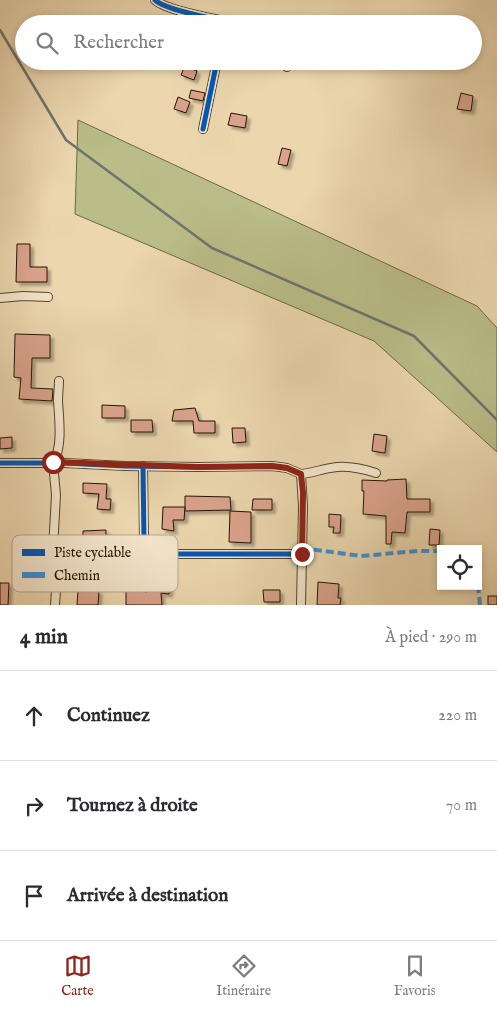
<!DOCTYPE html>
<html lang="fr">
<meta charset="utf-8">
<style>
:root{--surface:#fff;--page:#f2f2f3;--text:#2b2b33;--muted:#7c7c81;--line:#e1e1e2;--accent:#8f2418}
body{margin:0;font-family:"IM FELL English",serif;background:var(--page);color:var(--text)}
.controls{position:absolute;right:15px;bottom:15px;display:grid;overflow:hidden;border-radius:0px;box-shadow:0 2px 8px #0003}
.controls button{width:45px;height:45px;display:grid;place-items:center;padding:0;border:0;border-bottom:1px solid var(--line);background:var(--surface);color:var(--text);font:25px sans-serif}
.stop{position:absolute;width:15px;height:15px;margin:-11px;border:4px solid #8f2418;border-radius:50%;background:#fff}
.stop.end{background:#8f2418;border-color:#fff;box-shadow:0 1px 5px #0008}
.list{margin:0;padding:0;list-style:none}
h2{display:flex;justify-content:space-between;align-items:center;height:65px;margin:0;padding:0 20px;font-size:21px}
h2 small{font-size:16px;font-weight:400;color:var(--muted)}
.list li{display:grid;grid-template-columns:32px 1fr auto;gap:15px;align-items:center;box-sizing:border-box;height:90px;padding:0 20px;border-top:1px solid var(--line)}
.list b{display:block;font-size:19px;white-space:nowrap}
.list em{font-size:16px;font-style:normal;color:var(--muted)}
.icon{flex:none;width:28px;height:28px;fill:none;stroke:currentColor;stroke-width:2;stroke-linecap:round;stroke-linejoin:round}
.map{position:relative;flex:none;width:497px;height:605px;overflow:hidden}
.search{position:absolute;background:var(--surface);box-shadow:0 2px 8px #0003;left:15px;right:15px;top:15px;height:55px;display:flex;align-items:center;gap:12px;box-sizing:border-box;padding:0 18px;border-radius:28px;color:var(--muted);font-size:19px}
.sheet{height:335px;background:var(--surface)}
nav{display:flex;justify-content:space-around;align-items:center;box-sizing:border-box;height:70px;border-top:1px solid var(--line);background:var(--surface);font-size:14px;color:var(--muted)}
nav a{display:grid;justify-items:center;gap:2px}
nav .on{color:var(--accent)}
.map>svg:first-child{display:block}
.green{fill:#babd88;stroke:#6e6845}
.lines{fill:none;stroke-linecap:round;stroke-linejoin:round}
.stream{stroke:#6c756e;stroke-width:2.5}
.building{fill:#daa28b;stroke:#231302;filter:url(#shadow)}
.minor-casing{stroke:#55442d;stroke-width:10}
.minor{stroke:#f2e4ca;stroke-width:8}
.quiet{stroke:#3b92d1;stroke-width:4;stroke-dasharray:8 4;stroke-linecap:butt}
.cycleway-casing{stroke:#f2e4ca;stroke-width:8}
.cycleway{stroke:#0057b8;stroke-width:5}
.route{stroke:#8f2418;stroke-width:6}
.key{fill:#f2e4ca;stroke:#b4a58e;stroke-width:1}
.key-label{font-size:14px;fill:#231302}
</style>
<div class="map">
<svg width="497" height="605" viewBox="0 0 497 605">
<defs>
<filter id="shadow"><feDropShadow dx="3.5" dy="3.5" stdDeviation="1" flood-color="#0004"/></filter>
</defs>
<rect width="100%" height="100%" fill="#ebd6ae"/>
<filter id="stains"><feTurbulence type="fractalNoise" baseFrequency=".004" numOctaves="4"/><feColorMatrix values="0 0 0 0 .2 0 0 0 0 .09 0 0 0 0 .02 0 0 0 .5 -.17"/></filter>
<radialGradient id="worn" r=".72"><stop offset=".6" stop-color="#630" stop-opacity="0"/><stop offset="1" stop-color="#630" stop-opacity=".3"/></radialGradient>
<polygon class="green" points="78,120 477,306 497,328 497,452 374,341 75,214"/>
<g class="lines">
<polyline class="stream" points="0,30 66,140 212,248 414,336 497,420"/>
</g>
<g class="building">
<polygon points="185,66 197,71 194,80 181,75"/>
<polygon points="191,90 205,93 203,101 189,98"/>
<polygon points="461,93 473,96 471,111 457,109"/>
<polygon points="178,97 190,102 186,113 174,109"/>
<polygon points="231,113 247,116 245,128 228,125"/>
<polygon points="282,148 291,150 287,166 278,164"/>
<polygon points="17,244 30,244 30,267 47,267 47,282 16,282"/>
<polygon points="15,334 50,335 50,358 32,358 31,388 53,389 52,401 19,399 21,378 14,377"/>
<polygon points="102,405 125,406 125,418 102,418"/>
<polygon points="195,408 199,421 215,421 215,433 194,433 193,421 172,421 174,410"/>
<polygon points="131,420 152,420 153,432 131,432"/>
<polygon points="232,428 245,428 246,442 233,443"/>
<polygon points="374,434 387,436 385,453 372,451"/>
<polygon points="12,437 12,448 0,449 0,438"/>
<polygon points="406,479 407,499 430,499 430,512 407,512 405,533 392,532 391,544 386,544 386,516 363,514 364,491 362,491 362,480 387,481 387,480"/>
<polygon points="83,483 107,484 106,499 111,499 110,510 97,509 99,494 83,493"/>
<polygon points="185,496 230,497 231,510 185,511"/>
<polygon points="253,499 272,499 272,510 252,510"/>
<polygon points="163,507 185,507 184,520 173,520 174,531 162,529"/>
<polygon points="230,511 251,512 251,543 229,542"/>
<polygon points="329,514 341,515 340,533 333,533 334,527 329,527"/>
<polygon points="430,529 440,530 439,545 429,545"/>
<polygon points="106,530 106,542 83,542 83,531"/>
<polygon points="148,578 171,578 169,594 161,593 162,605 126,605 126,589 147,592"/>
<polygon points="318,582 339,584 338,598 341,598 340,605 317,605"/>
<polygon points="0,583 9,583 8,605 0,605"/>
<polygon points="78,590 99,591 98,605 77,605"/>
<polygon points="263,590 280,590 280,602 264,602"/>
<rect x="488" y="596" width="9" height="9"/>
</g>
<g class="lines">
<g class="minor-casing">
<g id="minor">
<path d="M155,0C166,11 221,20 240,24"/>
<polyline points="287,67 288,61"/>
<polyline points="203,129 217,61"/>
<polyline points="0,298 23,296 48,297"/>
<polyline points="0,463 65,463 125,466 198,467 272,466 287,468 301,474"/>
<polyline points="143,466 144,540 148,548 160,551 178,554 302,554"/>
<path d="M55,605L57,576L53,549L56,495L53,463C63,447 59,418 58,401C58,394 59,387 59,381"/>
<path d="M301,605L303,506L301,474C313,473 325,468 337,467C350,466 363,469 376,473"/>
</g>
</g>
<use href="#minor" class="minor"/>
<g class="quiet">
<polyline points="302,548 361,556 417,551 441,551"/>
<polyline points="478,585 480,605"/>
</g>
<g class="cycleway-casing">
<g id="cycleway">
<path d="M155,0C166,11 221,20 240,24"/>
<polyline points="203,129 217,61"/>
<polyline points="0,463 65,463 125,466 198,467 272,466 287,468 301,474"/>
<polyline points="143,466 144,540 148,548 160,551 178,554 302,554"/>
</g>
</g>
<use href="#cycleway" class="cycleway"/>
</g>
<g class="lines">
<polyline class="route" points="53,462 198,467 272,466 287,468 301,474 303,493 302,554"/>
</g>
<rect x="12" y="535" width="166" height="57" rx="8" class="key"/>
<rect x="22" y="549" width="23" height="7" fill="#0057b8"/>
<rect x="22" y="572" width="23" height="6" fill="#3b92d1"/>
<g class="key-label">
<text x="54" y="557">Piste cyclable</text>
<text x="54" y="580">Chemin</text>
</g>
<rect width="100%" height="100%" filter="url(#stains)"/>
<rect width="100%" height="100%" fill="url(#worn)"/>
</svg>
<div class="controls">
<button><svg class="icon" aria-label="locate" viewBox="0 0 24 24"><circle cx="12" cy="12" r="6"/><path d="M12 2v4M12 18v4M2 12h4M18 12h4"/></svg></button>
</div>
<div class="stop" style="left:53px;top:462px"></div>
<div class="stop end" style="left:302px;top:554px"></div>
<div class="search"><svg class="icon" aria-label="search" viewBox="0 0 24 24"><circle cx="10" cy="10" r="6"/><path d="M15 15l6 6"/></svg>Rechercher</div>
</div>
<section class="sheet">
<h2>4 min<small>À pied · 290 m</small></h2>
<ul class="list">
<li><svg class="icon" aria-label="ahead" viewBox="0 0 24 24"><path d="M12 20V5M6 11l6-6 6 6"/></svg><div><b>Continuez</b></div><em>220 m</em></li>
<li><svg class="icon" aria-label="right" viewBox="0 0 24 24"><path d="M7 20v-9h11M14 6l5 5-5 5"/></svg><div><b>Tournez à droite</b></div><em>70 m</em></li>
<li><svg class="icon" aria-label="arrive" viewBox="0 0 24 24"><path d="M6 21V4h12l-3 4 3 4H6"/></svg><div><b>Arrivée à destination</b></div></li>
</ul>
</section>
<nav>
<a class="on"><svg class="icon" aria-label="map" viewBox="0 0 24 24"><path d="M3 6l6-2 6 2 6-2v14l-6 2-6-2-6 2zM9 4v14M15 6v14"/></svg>Carte</a>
<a><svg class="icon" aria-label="directions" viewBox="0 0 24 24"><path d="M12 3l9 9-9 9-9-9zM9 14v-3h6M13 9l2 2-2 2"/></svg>Itinéraire</a>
<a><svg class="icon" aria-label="saved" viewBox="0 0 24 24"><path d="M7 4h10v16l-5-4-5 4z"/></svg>Favoris</a>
</nav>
